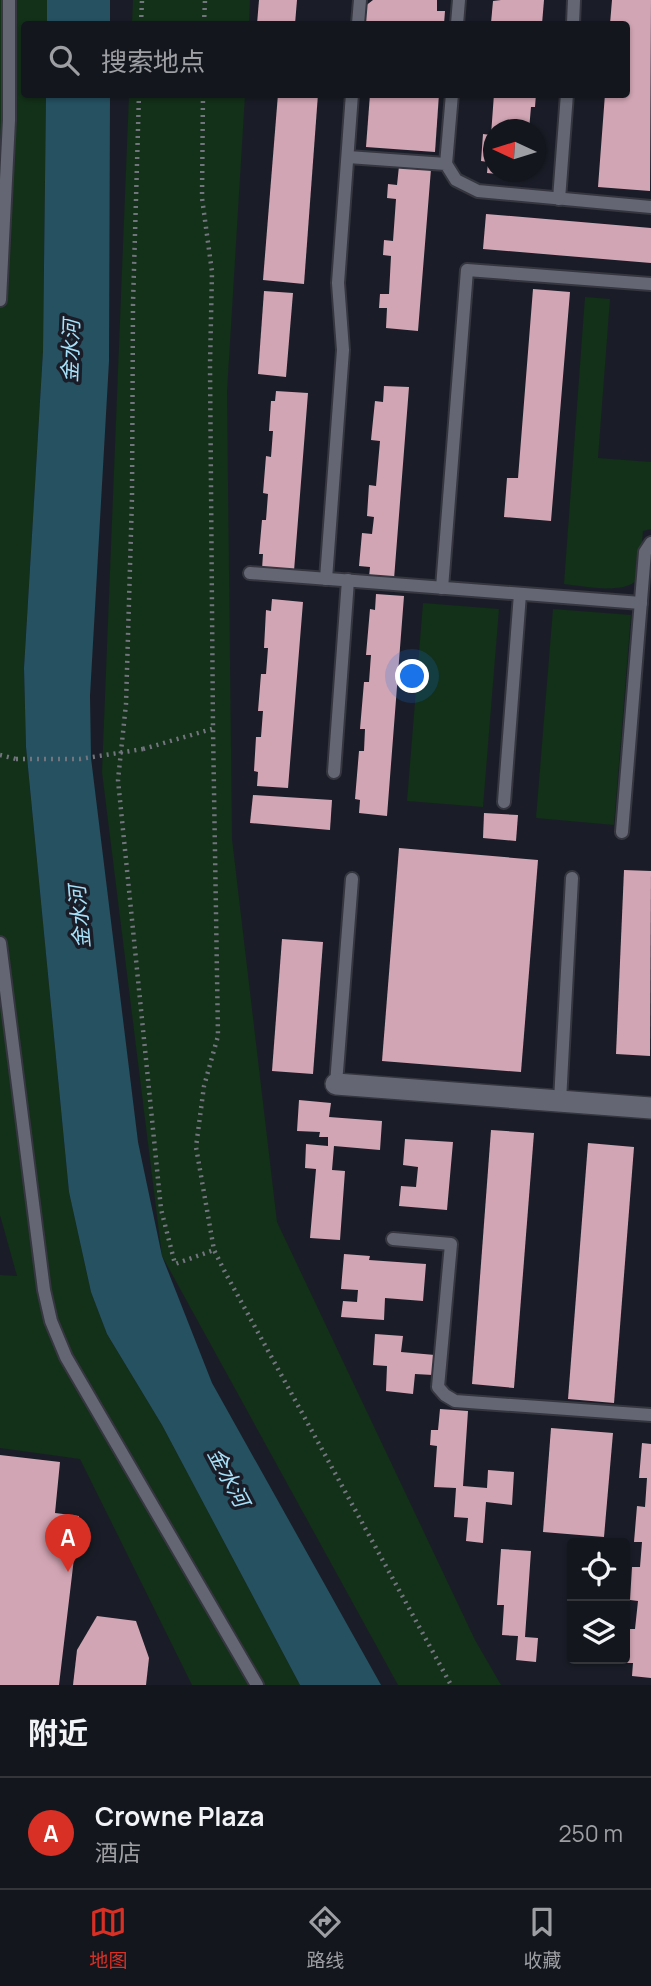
<!DOCTYPE html>
<html lang="zh">
<meta charset="utf-8">
<style>
:root{--surface:#14161d;--page:#21232a;--text:#f1f3f6;--muted:#9d9fa4;--line:#33353b;--accent:#d93025}
body{margin:0;font-family:Manrope,"Noto Sans SC",sans-serif;background:var(--page);color:var(--text)}
.controls{position:absolute;right:21px;bottom:21px;display:grid;overflow:hidden;border-radius:7px;box-shadow:0 2px 5px #0004}
.controls button{width:63px;height:63px;display:grid;place-items:center;padding:0;border:0;border-bottom:2px solid var(--line);background:var(--surface);color:var(--text);font:35px sans-serif}
.compass{position:absolute;left:483px;top:119px;width:63px;height:63px;border-radius:50%;background:var(--surface);box-shadow:0 2px 5px #0004;rotate:274deg}
.you{position:absolute;left:413px;top:677px;width:24px;height:24px;margin:-18px;border:5px solid #fff;border-radius:50%;background:#1a73e8;box-shadow:0 0 0 10px #1a73e833}
.badge{display:grid;place-items:center;width:46px;height:46px;border-radius:50%;background:var(--accent);color:#fff;font-size:23px;font-weight:700}
.pin{position:absolute;translate:-50% -58px;filter:drop-shadow(0 2px 4px #0008)}
.pin::after{content:'';position:absolute;top:37px;width:24px;height:21px;background:inherit;clip-path:polygon(0 0,100% 0,50% 100%)}
.list{margin:0;padding:0;list-style:none}
h2{display:flex;justify-content:space-between;align-items:center;height:91px;margin:0;padding:0 28px;font-size:30px}
h2 small{font-size:23px;font-weight:400;color:var(--muted)}
.list li{display:grid;grid-template-columns:46px 1fr auto;gap:21px;align-items:center;box-sizing:border-box;height:112px;padding:0 28px;border-top:2px solid var(--line)}
.list b{display:block;font-size:26px;white-space:nowrap}
.list p{margin:0;font-size:23px;white-space:nowrap;color:var(--muted)}
.list em{font-size:23px;font-style:normal;color:var(--muted)}
.icon{flex:none;width:38px;height:38px;fill:none;stroke:currentColor;stroke-width:2;stroke-linecap:round;stroke-linejoin:round}
.map{position:relative;flex:none;width:651px;height:1685px;overflow:hidden}
.search{position:absolute;background:var(--surface);box-shadow:0 2px 5px #0004;left:21px;right:21px;top:21px;height:77px;display:flex;align-items:center;gap:18px;box-sizing:border-box;padding:0 24px;border-radius:7px;color:var(--muted);font-size:26px}
.sheet{height:203px;background:var(--surface)}
nav{display:flex;justify-content:space-around;align-items:center;box-sizing:border-box;height:98px;border-top:2px solid var(--line);background:var(--surface);font-size:19px;color:var(--muted)}
nav a{display:grid;justify-items:center;gap:4px}
nav .on{color:var(--accent)}
.map>svg:first-child{display:block}
.green{fill:#133019}
.water{fill:#255161}
.building{fill:#d2a5b4}
.lines{fill:none;stroke-linecap:round;stroke-linejoin:round}
.lane-casing{stroke:#35363f;stroke-width:16}
.street-casing{stroke:#35363f;stroke-width:24}
.path{stroke:#73757e;stroke-width:4.5;stroke-dasharray:2 5;stroke-linecap:butt}
.lane{stroke:#646773;stroke-width:12}
.street{stroke:#646773;stroke-width:21}
.path-bridge{stroke:#73757e;stroke-width:4.5;stroke-dasharray:2 5;stroke-linecap:butt}
.labels{text-anchor:middle;dominant-baseline:central;stroke-width:7;stroke-linejoin:round;paint-order:stroke}
.water-label{font-size:21px;font-style:italic;fill:#a7e1fa;stroke:#1a1d27}
</style>
<div class="map">
<svg width="651" height="1685" viewBox="0 0 651 1685">
<rect width="100%" height="100%" fill="#1a1d27"/>
<g class="green">
<polygon points="0,0 47,0 47,24 24,24 24,94 46,95 43,351 24,668 26,747 69,1192 91,1292 107,1334 162,1425 300,1685 192,1685 80,1459 0,1448 0,1275 17,1276 0,1215"/>
<polygon points="133,0 250,0 249,24 132,24"/>
<polygon points="129,95 245,95 227,392 232,839 277,1222 475,1640 501,1685 398,1685 162,1256 102,772"/>
<path d="M585,297L610,299L598,458L651,462V529L643,531L639,577C628,596 583,586 564,584Z"/>
<polygon points="423,603 499,609 483,807 407,801"/>
<polygon points="553,609 631,615 614,825 536,818"/>
</g>
<g class="water">
<rect x="47" y="0" width="63" height="24"/>
<polygon points="46,95 110,95 109,361 90,696 91,758 138,1142 162,1256 212,1383 381,1685 300,1685 162,1425 107,1334 91,1292 69,1192 26,747 24,668 43,351"/>
</g>
<g class="building">
<polygon points="259,0 297,0 295,24 257,24"/>
<polygon points="373,0 437,0 437,11 445,11 444,24 363,24 364,7"/>
<polygon points="501,0 544,0 542,24 491,23 493,1"/>
<polygon points="612,0 651,0 650,191 598,187 605,94 626,94 626,24 610,24"/>
<polygon points="278,94 318,94 304,284 263,280"/>
<polygon points="370,94 439,94 435,152 366,147"/>
<polygon points="494,94 536,94 535,107 531,107 529,130 494,130 494,172 530,172 530,177 487,173 488,162 481,161 483,134 491,135"/>
<polygon points="399,166 431,169 418,331 386,328 387,308 379,308 380,294 389,294 391,256 383,255 384,240 393,241 396,199 387,198 388,184 397,185"/>
<polygon points="486,214 651,228 651,263 483,249"/>
<polygon points="533,289 570,292 551,521 504,517 507,478 518,478"/>
<polygon points="264,291 293,293 286,377 258,374"/>
<polygon points="384,386 409,387 394,579 369,577 370,567 359,566 362,533 372,534 374,517 367,516 369,485 376,486 380,441 371,440 375,401 383,402"/>
<polygon points="276,391 308,393 294,571 262,569 263,554 259,554 262,520 266,520 268,494 263,493 266,456 271,457 273,431 269,431 271,401 275,401"/>
<polygon points="376,594 404,596 387,816 359,813 360,800 355,799 359,751 364,751 365,729 360,729 364,682 369,682 371,655 366,655 370,609 375,610"/>
<polygon points="272,599 303,602 288,788 257,786 258,772 254,771 256,737 261,737 263,711 258,711 261,674 266,674 268,648 264,648 266,610 271,611"/>
<polygon points="253,795 332,800 330,830 250,823"/>
<polygon points="484,813 518,815 516,841 483,838"/>
<polygon points="399,848 538,860 521,1072 382,1061"/>
<polygon points="624,870 651,871 650,1056 616,1054"/>
<polygon points="282,939 323,942 313,1074 272,1071"/>
<polygon points="299,1100 331,1103 329,1117 382,1121 380,1150 334,1146 332,1170 345,1171 340,1240 310,1238 316,1169 305,1168 306,1144 328,1146 328,1137 319,1137 320,1132 297,1131"/>
<polygon points="491,1130 534,1133 514,1388 472,1384"/>
<polygon points="405,1139 453,1142 447,1210 399,1206 401,1186 416,1187 418,1167 403,1165"/>
<polygon points="588,1143 634,1147 614,1403 568,1399"/>
<polygon points="344,1254 370,1256 369,1260 426,1264 423,1301 385,1298 384,1320 341,1317 343,1301 357,1302 358,1290 341,1289"/>
<polygon points="375,1334 403,1336 401,1352 435,1355 433,1375 415,1374 413,1394 386,1391 387,1366 373,1365"/>
<polygon points="440,1409 468,1411 463,1486 487,1488 488,1470 514,1472 512,1505 486,1502 483,1543 466,1541 468,1518 454,1517 456,1488 434,1487 437,1446 430,1445 431,1430 438,1430"/>
<polygon points="551,1428 613,1433 604,1537 543,1532"/>
<polygon points="642,1443 651,1444 651,1678 632,1676 633,1663 625,1663 627,1629 635,1629 638,1601 630,1600 632,1567 640,1567 642,1542 634,1542 637,1506 645,1507 647,1478 639,1478"/>
<polygon points="0,1455 60,1462 55,1513 79,1516 59,1685 0,1685"/>
<polygon points="501,1549 531,1551 525,1637 538,1638 536,1662 516,1660 518,1636 502,1635 504,1605 497,1605"/>
<polygon points="97,1616 136,1621 149,1658 146,1685 73,1685 77,1650"/>
</g>
<g class="lines">
<g class="lane-casing">
<g id="lane">
<polyline points="358,24 360,0"/>
<polyline points="457,24 459,0"/>
<polyline points="573,24 574,0"/>
<polyline points="348,157 446,164 456,180 478,191 651,207"/>
<polyline points="446,164 452,94"/>
<polyline points="559,199 567,94"/>
<polyline points="0,300 9,120 9,0"/>
<polyline points="250,573 641,603"/>
<polyline points="326,579 343,350 338,283 352,94"/>
<polyline points="442,588 467,270 651,284"/>
<polyline points="334,772 348,580"/>
<polyline points="504,802 520,594"/>
<polyline points="622,832 645,552 651,543"/>
<polyline points="0,943 44,1290 51,1321 66,1357 257,1685"/>
<polyline points="336,1084 352,879"/>
<polyline points="560,1101 572,878"/>
<polyline points="393,1239 451,1244 438,1387 445,1395 455,1401 651,1415"/>
</g>
</g>
<g class="street-casing">
<polyline id="street" points="336,1084 651,1108"/>
</g>
<g class="path">
<polyline points="141,24 142,0"/>
<polyline points="204,24 205,0"/>
<polyline points="139,94 133,304 132,498 126,704 118,780 161,1209 175,1264 214,1250"/>
<polyline points="203,94 202,198 212,272 210,365 213,729 218,1036 204,1086 196,1147 214,1250 226,1274 451,1685"/>
<polyline points="143,749 212,729"/>
<polyline points="0,755 16,759"/>
</g>
<use href="#lane" class="lane"/>
<use href="#street" class="street"/>
<polyline class="path-bridge" points="16,759 80,759 143,749"/>
</g>
<g class="labels">
<g class="water-label">
<text transform="translate(70 351) rotate(-88)">金水河</text>
<text transform="translate(79 917) rotate(-95)">金水河</text>
<text transform="translate(229 1477) rotate(62)">金水河</text>
</g>
</g>
</svg>
<div class="controls">
<button><svg class="icon" aria-label="locate" viewBox="0 0 24 24"><circle cx="12" cy="12" r="6"/><path d="M12 2v4M12 18v4M2 12h4M18 12h4"/></svg></button>
<button><svg class="icon" aria-label="layers" viewBox="0 0 24 24"><path d="M12 4l9 5-9 5-9-5zM3 14l9 5 9-5"/></svg></button>
</div>
<svg class="compass" viewBox="-18 -18 36 36"><path d="M0-13l5 13h-10z" fill="#e53935"/><path d="M0 13l5-13h-10z" fill="#9d9fa4"/></svg>
<div class="you"></div>
<div class="pin badge" style="left:68px;top:1572px">A</div>
<div class="search"><svg class="icon" aria-label="search" viewBox="0 0 24 24"><circle cx="10" cy="10" r="6"/><path d="M15 15l6 6"/></svg>搜索地点</div>
</div>
<section class="sheet">
<h2>附近<small></small></h2>
<ul class="list">
<li><span class="badge">A</span><div><b>Crowne Plaza</b><p>酒店</p></div><em>250 m</em></li>
</ul>
</section>
<nav>
<a class="on"><svg class="icon" aria-label="map" viewBox="0 0 24 24"><path d="M3 6l6-2 6 2 6-2v14l-6 2-6-2-6 2zM9 4v14M15 6v14"/></svg>地图</a>
<a><svg class="icon" aria-label="directions" viewBox="0 0 24 24"><path d="M12 3l9 9-9 9-9-9zM9 14v-3h6M13 9l2 2-2 2"/></svg>路线</a>
<a><svg class="icon" aria-label="saved" viewBox="0 0 24 24"><path d="M7 4h10v16l-5-4-5 4z"/></svg>收藏</a>
</nav>
